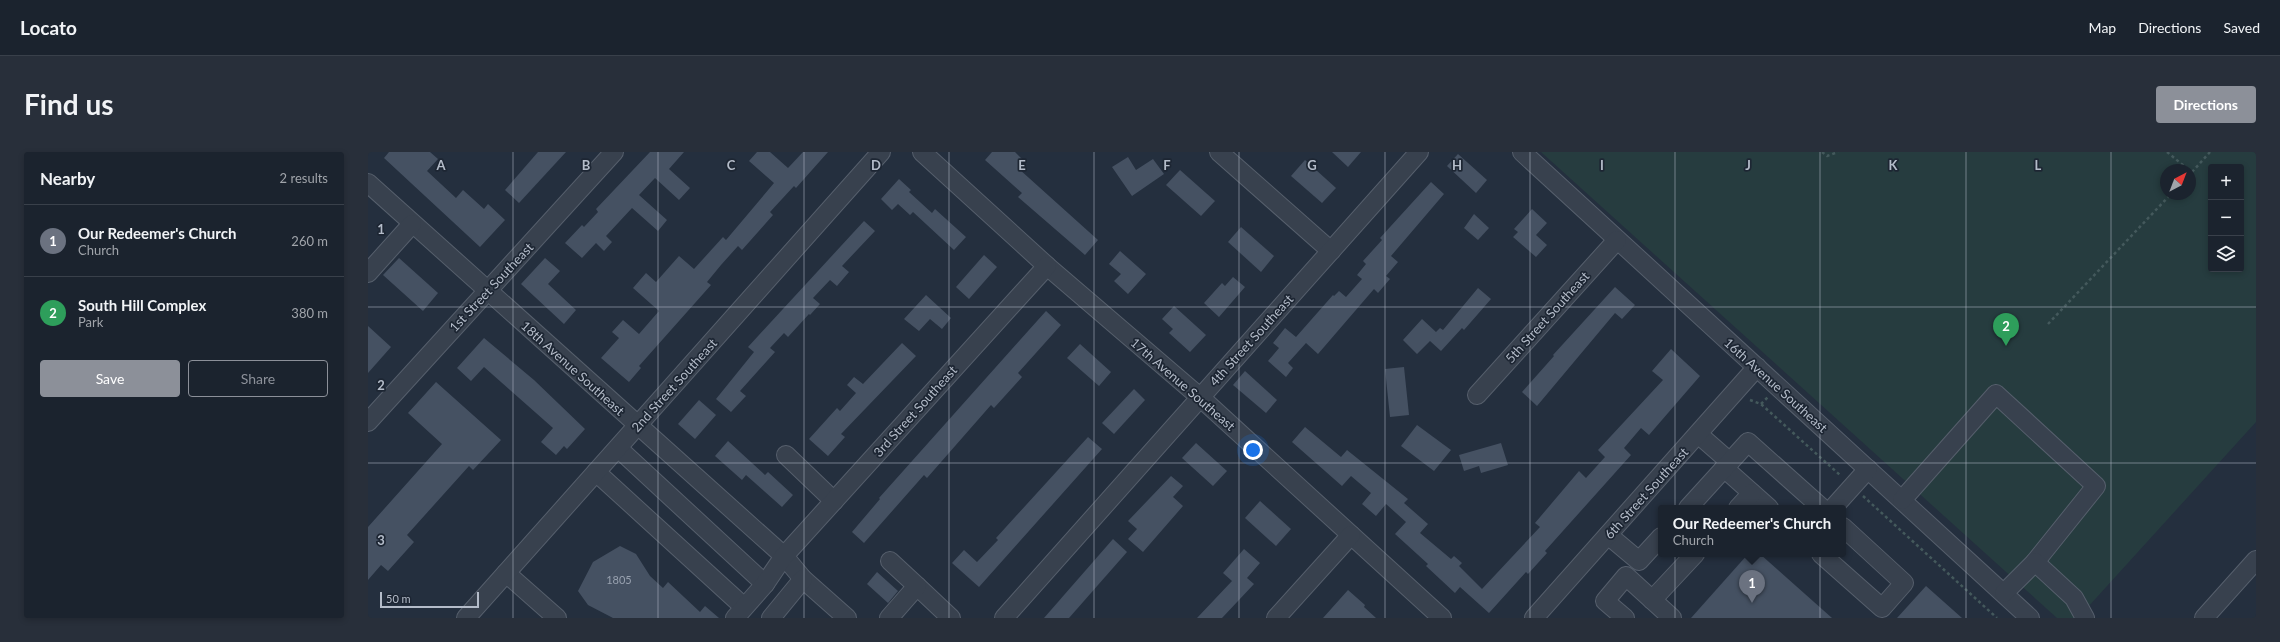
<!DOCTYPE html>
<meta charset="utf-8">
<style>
:root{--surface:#1b232e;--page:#282f3a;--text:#f1f3f6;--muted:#a0a4aa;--line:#39404a;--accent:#8c9099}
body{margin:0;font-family:Lato,sans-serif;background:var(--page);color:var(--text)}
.controls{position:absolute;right:12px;top:12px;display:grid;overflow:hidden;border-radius:4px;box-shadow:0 2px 6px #0003}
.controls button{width:36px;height:36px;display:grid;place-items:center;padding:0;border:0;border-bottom:1px solid var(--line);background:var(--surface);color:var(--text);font:20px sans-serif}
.compass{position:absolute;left:1792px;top:12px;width:36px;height:36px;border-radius:50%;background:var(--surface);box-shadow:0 2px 6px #0003;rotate:42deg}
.scale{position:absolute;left:12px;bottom:10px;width:99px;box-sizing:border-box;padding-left:4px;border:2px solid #b4bcc9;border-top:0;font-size:11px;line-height:14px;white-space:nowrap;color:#b4bcc9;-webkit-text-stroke:3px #1d2633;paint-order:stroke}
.you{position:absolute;left:885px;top:298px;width:14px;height:14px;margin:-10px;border:3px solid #fff;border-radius:50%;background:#1a73e8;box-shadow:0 0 0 6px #1a73e833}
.badge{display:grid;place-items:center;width:26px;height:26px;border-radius:50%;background:var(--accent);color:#fff;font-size:13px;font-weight:700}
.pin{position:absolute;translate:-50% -33px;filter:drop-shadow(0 1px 2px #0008)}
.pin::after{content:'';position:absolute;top:21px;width:14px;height:12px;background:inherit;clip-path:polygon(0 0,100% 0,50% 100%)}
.popup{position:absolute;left:1290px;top:353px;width:188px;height:52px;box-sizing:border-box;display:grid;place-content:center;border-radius:4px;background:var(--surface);filter:drop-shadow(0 1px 3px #0005);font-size:13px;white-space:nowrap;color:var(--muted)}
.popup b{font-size:15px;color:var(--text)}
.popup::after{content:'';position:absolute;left:50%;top:100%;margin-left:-8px;border:8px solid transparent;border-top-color:var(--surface)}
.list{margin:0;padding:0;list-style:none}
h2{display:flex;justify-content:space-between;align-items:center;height:52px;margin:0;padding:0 16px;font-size:17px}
h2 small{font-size:13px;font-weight:400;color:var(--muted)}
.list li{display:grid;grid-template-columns:26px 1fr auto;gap:12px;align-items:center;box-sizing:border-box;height:72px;padding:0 16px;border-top:1px solid var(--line)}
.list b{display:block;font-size:15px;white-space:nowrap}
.list p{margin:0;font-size:13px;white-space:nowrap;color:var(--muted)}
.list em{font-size:13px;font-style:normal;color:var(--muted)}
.actions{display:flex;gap:8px;padding:12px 16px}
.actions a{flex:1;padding:9px 0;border:1px solid var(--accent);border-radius:4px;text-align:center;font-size:14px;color:var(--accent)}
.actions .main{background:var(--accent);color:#fff}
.icon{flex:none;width:22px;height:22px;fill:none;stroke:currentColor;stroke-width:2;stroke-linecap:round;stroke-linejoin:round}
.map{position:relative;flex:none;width:1888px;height:466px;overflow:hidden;border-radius:4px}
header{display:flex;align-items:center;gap:24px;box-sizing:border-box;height:56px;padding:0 20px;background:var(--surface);border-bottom:1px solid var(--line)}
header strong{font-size:19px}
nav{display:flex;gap:22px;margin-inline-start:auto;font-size:14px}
.intro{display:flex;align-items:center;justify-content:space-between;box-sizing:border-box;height:96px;padding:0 24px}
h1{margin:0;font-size:28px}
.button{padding:10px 18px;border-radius:4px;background:var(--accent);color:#fff;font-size:14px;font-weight:700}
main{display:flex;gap:24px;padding:0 24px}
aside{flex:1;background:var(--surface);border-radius:4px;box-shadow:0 2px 6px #0003}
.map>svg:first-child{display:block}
.green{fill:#263c3f;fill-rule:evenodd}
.building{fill:#455162}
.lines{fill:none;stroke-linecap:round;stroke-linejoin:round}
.minor-casing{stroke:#565f6c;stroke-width:20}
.path{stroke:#44595c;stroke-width:2.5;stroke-dasharray:3 3;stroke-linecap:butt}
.minor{stroke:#38414e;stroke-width:18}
.grid{fill:none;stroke:#b4bcc9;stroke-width:1;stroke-opacity:0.55}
.labels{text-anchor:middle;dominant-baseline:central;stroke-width:3.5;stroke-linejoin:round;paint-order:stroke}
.number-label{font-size:11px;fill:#98a1af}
.street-label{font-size:13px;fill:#b4bcc9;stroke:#1d2633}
.grid-label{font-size:13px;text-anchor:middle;font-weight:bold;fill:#b4bcc9;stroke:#1d2633;stroke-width:3.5;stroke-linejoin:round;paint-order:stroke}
</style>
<header>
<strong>Locato</strong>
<nav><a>Map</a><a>Directions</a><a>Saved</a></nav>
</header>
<div class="intro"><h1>Find us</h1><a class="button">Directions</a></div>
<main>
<aside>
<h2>Nearby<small>2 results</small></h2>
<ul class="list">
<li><span class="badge" style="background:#6b7280">1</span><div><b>Our Redeemer's Church</b><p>Church</p></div><em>260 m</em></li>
<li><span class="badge" style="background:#2e9e5b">2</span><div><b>South Hill Complex</b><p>Park</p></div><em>380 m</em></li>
</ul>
<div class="actions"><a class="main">Save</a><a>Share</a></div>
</aside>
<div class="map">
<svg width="1888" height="466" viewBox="0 0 1888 466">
<rect width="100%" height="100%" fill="#242f3e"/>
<path class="green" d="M1173,0H1888V270L1710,466H1689ZM1843,15H1873V117H1843ZM1798,18H1822V42H1798Z"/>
<g class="building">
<polygon points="21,0 62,0 70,7 59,19 88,46 95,38 116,57 120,52 137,68 112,95 16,6"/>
<polygon points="170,0 198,0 151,51 137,38"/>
<polygon points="282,0 316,0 301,17 322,36 311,48 287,26 271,43 299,68 290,79 264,56 238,84 244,90 236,99 228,91 214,106 197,91 214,73 216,75 230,60 228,57"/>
<polygon points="389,0 402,0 420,16 435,0 460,0 428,36 426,34 402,60 405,63 374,98 370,94 353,113 339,130 343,133 271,214 273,216 261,230 233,206 251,186 244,180 255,168 271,182 291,159 265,136 278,121 288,130 311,104 326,117 355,85 358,88 406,31 381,9"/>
<polygon points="624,0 647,0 657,10 651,17 730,88 717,103 650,45 654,41 617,8"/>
<polygon points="964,0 993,0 980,15"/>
<polygon points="1090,2 1119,28 1108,41 1079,14"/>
<polygon points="760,5 768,18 785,7 796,22 764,44 744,15"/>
<polygon points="937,8 968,36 954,51 923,24"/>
<polygon points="812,18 847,49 833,64 798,33"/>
<polygon points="531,27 543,38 541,40 564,61 567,57 598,85 586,98 545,60 542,63 530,52 524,58 513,47"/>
<polygon points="1063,30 1076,42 1023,104 1030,110 1018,124 1022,127 1010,141 1006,137 950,202 938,191 920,211 925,216 918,225 900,209 911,196 905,191 917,176 928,185 965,143 966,144 971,139 978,145 994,127 989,123 998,112 995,109 1014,88 1012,86"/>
<polygon points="1164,57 1179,71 1168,83 1179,93 1168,105 1145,85 1150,80 1146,77"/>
<polygon points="1106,62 1121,76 1110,88 1096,76"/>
<polygon points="496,69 507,79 474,114 481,120 469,134 462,128 445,146 452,152 442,163 441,162 420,185 416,181 402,196 407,200 372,239 378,244 363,260 348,247 386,200 380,195"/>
<polygon points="873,75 906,104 893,120 860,90"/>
<polygon points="752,99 778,122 760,142 746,129 753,122 741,112"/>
<polygon points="616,103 629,115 601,147 588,135"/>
<polygon points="31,106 70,141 55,159 15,123"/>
<polygon points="177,106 192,119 180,132 208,158 196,172 153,132"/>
<polygon points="865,125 877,135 851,165 836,151 854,131 857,134"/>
<polygon points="1247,135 1267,153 1254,167 1247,161 1169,254 1154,240 1186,204 1185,203"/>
<polygon points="1110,136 1123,147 1096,178 1094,176 1073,199 1062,189 1049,202 1035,188 1054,167 1068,180 1072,176 1075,178"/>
<polygon points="558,143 583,166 574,177 562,167 551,179 536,167"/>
<polygon points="806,154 838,183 822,200 801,181 805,177 794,167"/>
<polygon points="678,159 693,173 650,221 654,225 626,256 623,253 559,326 556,323 496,391 484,380 512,347 511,346"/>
<polygon points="0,174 23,195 0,221"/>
<polygon points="116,186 166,228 217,277 199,297 196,294 188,303 173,290 185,276 116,215 103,229 89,216"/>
<polygon points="534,191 548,204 473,282 477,285 460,304 441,287 469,256 472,259 488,241 479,233 486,225 495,232"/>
<polygon points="712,192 743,220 731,234 699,206"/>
<polygon points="1303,197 1332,224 1281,283 1273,276 1256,296 1263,303 1177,399 1179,401 1160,422 1158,420 1121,461 1092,435 1087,441 1058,414 1060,412 1027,382 1038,370 1018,352 1008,364 994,352 1003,341 983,324 974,334 924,290 937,275 973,305 979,298 1040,347 1036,351 1060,372 1052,381 1083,407 1086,404 1094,411 1091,414 1114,437 1172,375 1167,371 1211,319 1218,326 1237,305 1230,298 1295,228 1284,219"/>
<polygon points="1036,215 1041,263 1022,265 1017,217"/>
<polygon points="877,219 909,248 898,261 865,233"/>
<polygon points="68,230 133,288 105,318 101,314 39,383 46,390 20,419 13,413 0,428 0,375 74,292 40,261"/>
<polygon points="766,237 777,248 746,282 734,271"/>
<polygon points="331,248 348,263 327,287 310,272"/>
<polygon points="1049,273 1083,298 1066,319 1033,294"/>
<polygon points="720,285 734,297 611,435 584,411 596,398 609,410 630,388 628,386"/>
<polygon points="360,289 397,323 400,320 425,343 414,355 378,323 374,328 347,304"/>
<polygon points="828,291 859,319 845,334 814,306"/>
<polygon points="1133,291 1140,313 1113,321 1111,314 1096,319 1091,303"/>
<polygon points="803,324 815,334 805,345 815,354 775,400 760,387 769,377 760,369"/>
<polygon points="892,349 923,377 908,394 877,366"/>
<polygon points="745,387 759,400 701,466 676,466"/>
<polygon points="252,394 268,402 282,424 295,436 300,430 332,460 337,454 351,466 245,466 220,453 210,439 225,410"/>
<polygon points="876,397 892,411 879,426 886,432 854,466 829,466 864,429 855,421"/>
<polygon points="1380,402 1392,402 1464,466 1323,466"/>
<polygon points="509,420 530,439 520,451 499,432"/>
<polygon points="1558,434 1594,466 1529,466"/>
<polygon points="980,438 997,453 996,455 1008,466 955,466"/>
</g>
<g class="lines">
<g class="minor-casing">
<g id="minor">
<polyline points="554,0 679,114 833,246 1074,466"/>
<polyline points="851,0 963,99"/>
<polyline points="1154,0 1662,466"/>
<polyline points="0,31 416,404 435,427 479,466"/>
<polyline points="0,121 44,72"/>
<polyline points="1109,243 1249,88"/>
<polyline points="0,270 246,0"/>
<polyline points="1330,282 1362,310"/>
<polyline points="250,296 397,432"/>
<polyline points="418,303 466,349"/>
<polyline points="1356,316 1401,356"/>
<polyline points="228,320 376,455"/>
<polyline points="1534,348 1628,242 1728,334 1667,410"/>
<polyline points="1320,356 1380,290 1454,356"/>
<polyline points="1370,356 1384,341"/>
<polyline points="1465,356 1500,317"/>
<polyline points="1240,383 1271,409 1293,385"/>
<polyline points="1453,402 1514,456 1536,431 1475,375"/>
<polyline points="138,421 189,466"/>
<polyline points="549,434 583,466"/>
<polyline points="1636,441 1667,410 1706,446 1717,466"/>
<polyline points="1284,448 1327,402"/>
<polyline points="98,466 513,0"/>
<polyline points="367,466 397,432 416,404 679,114"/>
<polyline points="403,466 435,427"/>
<polyline points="521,466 549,434 522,409"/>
<polyline points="636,466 1051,0"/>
<polyline points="908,466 983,383"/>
<polyline points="1166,466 1389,215"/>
<polyline points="1257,466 1237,449 1258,424 1304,466"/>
<polyline points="1836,466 1888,408"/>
</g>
</g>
<g class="path">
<polyline points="1454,0 1459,4 1470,0"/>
<polyline points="1799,0 1821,18"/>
<polyline points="1824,20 1842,0"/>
<polyline points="1680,172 1803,42"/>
<polyline points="1382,248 1393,252 1473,324"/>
<polyline points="1393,252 1400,245"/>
<polyline points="1495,344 1629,466"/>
</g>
<use href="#minor" class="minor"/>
</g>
<path class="grid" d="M145,0V466M290,0V466M436,0V466M581,0V466M726,0V466M871,0V466M1017,0V466M1162,0V466M1307,0V466M1452,0V466M1598,0V466M1743,0V466M0,155H1888M0,311H1888"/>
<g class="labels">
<g class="number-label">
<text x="251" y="427">1805</text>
</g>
<g class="street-label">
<text transform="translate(123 135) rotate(-47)">1st Street Southeast</text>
<text transform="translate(1179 165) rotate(-48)">5th Street Southeast</text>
<text transform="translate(883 188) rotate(-48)">4th Street Southeast</text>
<text transform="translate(205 216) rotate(42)">18th Avenue Southeast</text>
<text transform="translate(815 232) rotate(41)">17th Avenue Southeast</text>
<text transform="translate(306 233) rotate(-48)">2nd Street Southeast</text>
<text transform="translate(1408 233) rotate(42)">16th Avenue Southeast</text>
<text transform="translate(547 259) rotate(-48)">3rd Street Southeast</text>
<text transform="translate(1278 341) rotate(-48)">6th Street Southeast</text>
</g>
</g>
<g class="grid-label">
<text x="73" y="18">A</text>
<text x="218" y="18">B</text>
<text x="363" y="18">C</text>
<text x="508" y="18">D</text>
<text x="654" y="18">E</text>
<text x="799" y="18">F</text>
<text x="944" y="18">G</text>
<text x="1089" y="18">H</text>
<text x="1234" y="18">I</text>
<text x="1380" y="18">J</text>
<text x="1525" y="18">K</text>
<text x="1670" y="18">L</text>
<text x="13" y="82">1</text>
<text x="13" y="238">2</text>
<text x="13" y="393">3</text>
</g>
</svg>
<div class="controls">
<button>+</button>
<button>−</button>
<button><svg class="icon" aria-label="layers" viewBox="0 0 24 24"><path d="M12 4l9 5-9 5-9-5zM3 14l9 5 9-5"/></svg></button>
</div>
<svg class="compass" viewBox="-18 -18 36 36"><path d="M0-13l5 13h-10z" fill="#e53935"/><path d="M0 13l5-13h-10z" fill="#a0a4aa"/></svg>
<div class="scale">50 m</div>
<div class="you"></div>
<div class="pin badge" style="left:1384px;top:451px;background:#6b7280">1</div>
<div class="popup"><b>Our Redeemer's Church</b>Church</div>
<div class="pin badge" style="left:1638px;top:194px;background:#2e9e5b">2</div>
</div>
</main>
